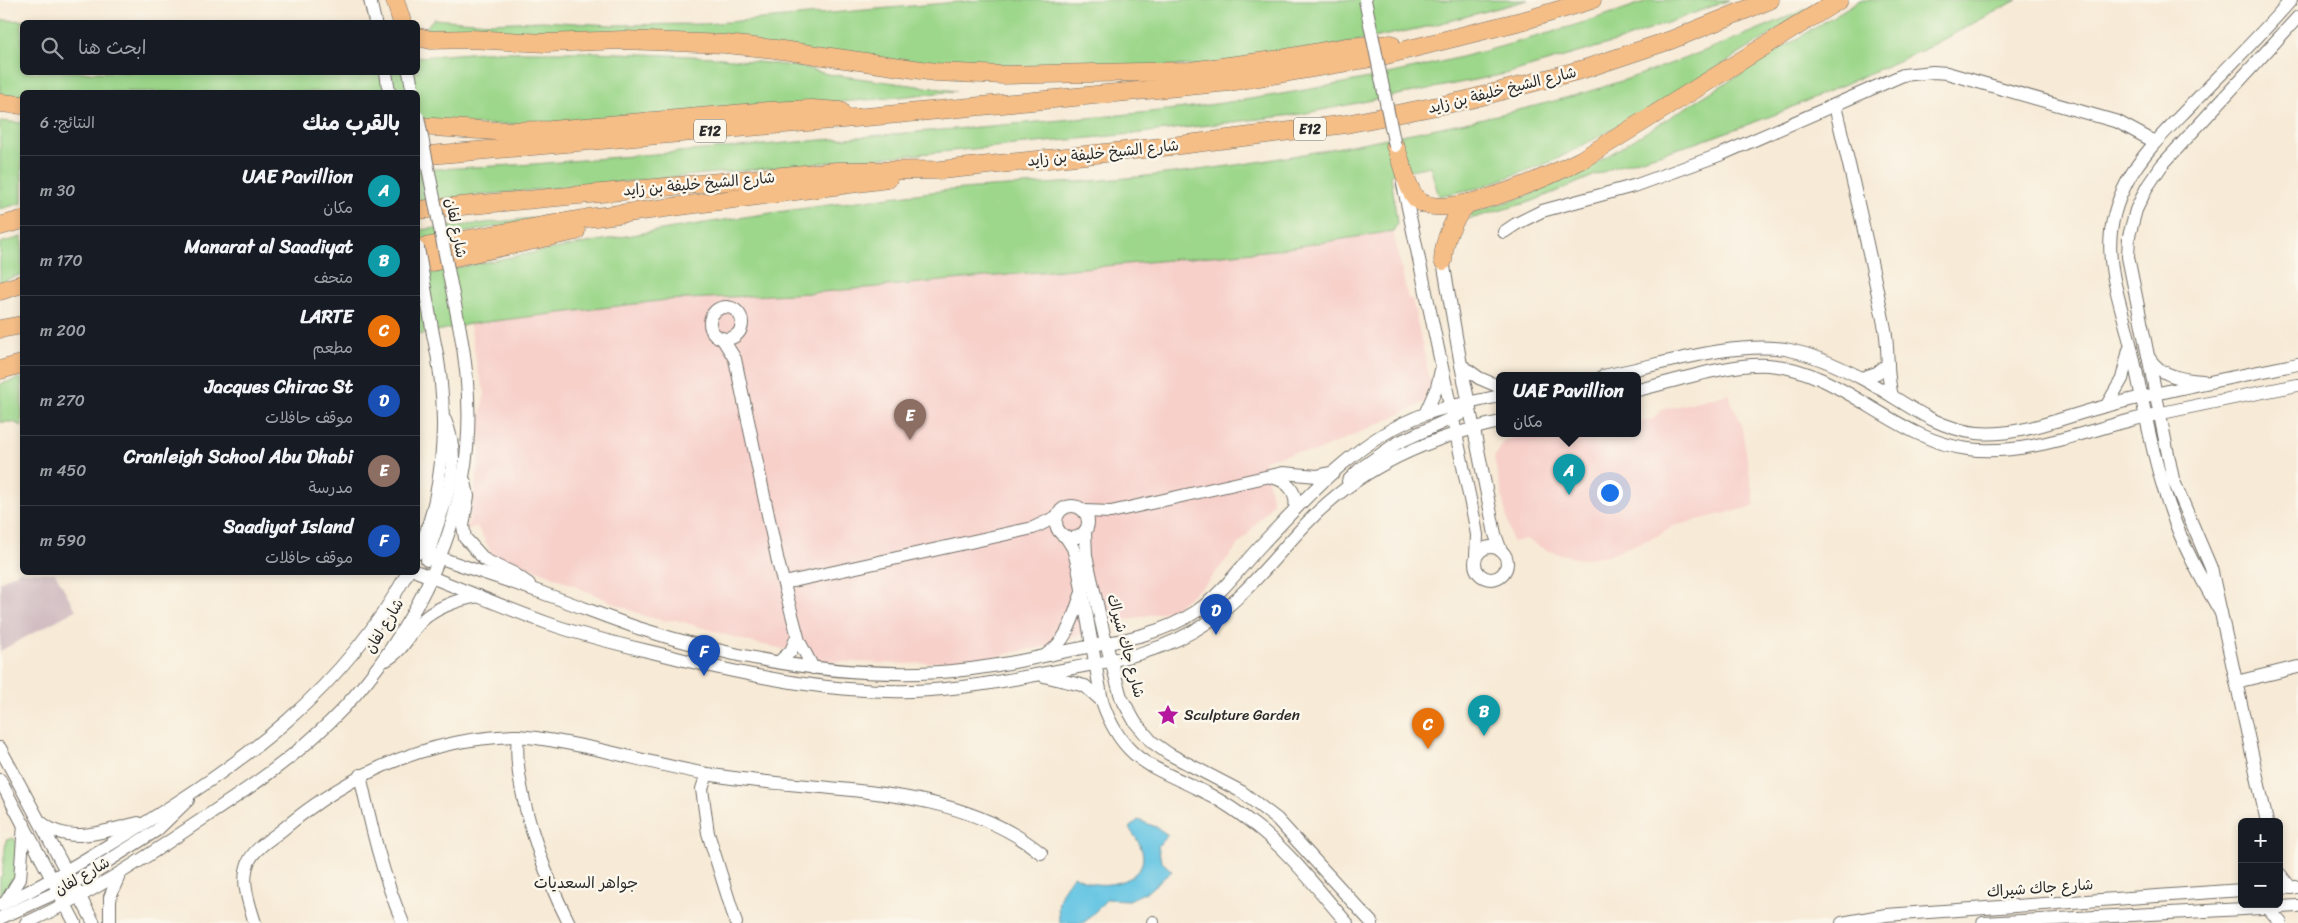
<!DOCTYPE html>
<html lang="ar">
<meta charset="utf-8">
<style>
:root{--surface:#171b24;--page:#242831;--text:#f1f3f6;--muted:#9ea1a6;--line:#363941;--accent:#db2777}
body{margin:0;font-family:Sriracha,"Playpen Sans Arabic",sans-serif;background:var(--page);color:var(--text);direction:rtl}
.controls{position:absolute;right:15px;bottom:15px;display:grid;overflow:hidden;border-radius:8px;box-shadow:0 2px 8px #0003}
.controls button{width:45px;height:45px;display:grid;place-items:center;padding:0;border:0;border-bottom:1px solid var(--line);background:var(--surface);color:var(--text);font:25px sans-serif}
.you{position:absolute;left:1609px;top:492px;width:18px;height:18px;margin:-12px;border:4px solid #fff;border-radius:50%;background:#1a73e8;box-shadow:0 0 0 8px #1a73e833}
.badge{display:grid;place-items:center;width:32px;height:32px;border-radius:50%;background:var(--accent);color:#fff;font-size:16px;font-weight:700}
.pin{position:absolute;translate:-50% -41px;filter:drop-shadow(0 1px 2px #0008)}
.pin::after{content:'';position:absolute;top:26px;width:18px;height:15px;background:inherit;clip-path:polygon(0 0,100% 0,50% 100%)}
.popup{position:absolute;left:1496px;top:372px;width:145px;height:65px;box-sizing:border-box;display:grid;place-content:center;border-radius:8px;background:var(--surface);filter:drop-shadow(0 1px 4px #0005);font-size:16px;white-space:nowrap;color:var(--muted)}
.popup b{font-size:19px;color:var(--text)}
.popup::after{content:'';position:absolute;left:50%;top:100%;margin-left:-10px;border:10px solid transparent;border-top-color:var(--surface)}
.list{margin:0;padding:0;list-style:none}
h2{display:flex;justify-content:space-between;align-items:center;height:65px;margin:0;padding:0 20px;font-size:21px}
h2 small{font-size:16px;font-weight:400;color:var(--muted)}
.list li{display:grid;grid-template-columns:32px 1fr auto;gap:15px;align-items:center;box-sizing:border-box;height:70px;padding:0 20px;border-top:1px solid var(--line)}
.list b{display:block;font-size:19px;white-space:nowrap}
.list p{margin:0;font-size:16px;white-space:nowrap;color:var(--muted)}
.list em{font-size:16px;font-style:normal;color:var(--muted)}
.icon{flex:none;width:28px;height:28px;fill:none;stroke:currentColor;stroke-width:2;stroke-linecap:round;stroke-linejoin:round}
.map{position:relative;flex:none;width:2298px;height:923px;overflow:hidden;direction:ltr}
.search{position:absolute;background:var(--surface);box-shadow:0 2px 8px #0003;left:20px;top:20px;width:400px;height:55px;display:flex;align-items:center;gap:12px;box-sizing:border-box;padding:0 18px;border-radius:8px;color:var(--muted);font-size:19px}
.panel{position:absolute;background:var(--surface);box-shadow:0 2px 8px #0003;left:20px;top:90px;width:400px;height:485px;border-radius:8px;direction:rtl}
.map>svg:first-child{display:block}
.built{fill:#f7d0ca}
.industrial{fill:#d2bec2}
.green{fill:#9dd78b;stroke:#64815b}
.water{fill:#65c5e3;stroke:#487887}
.lines{fill:none;stroke-linecap:round;stroke-linejoin:round}
.minor-casing{stroke:#726e67;stroke-width:14}
.highway-casing{stroke:#726e67;stroke-width:19}
.minor{stroke:#fff;stroke-width:12}
.highway{stroke:#f6be87;stroke-width:18}
.minor-bridge-casing{stroke:#726e67;stroke-width:14;stroke-linecap:butt}
.minor-bridge{stroke:#fff;stroke-width:12}
.labels{text-anchor:middle;dominant-baseline:central;stroke-width:5;stroke-linejoin:round;paint-order:stroke}
.shield{fill:#fbf7ec;stroke:#696865;stroke-width:1}
.shield-label{font-size:14px;font-weight:bold;fill:#2b2b2b}
.street-label{font-size:15px;fill:#2b2b2b;stroke:#fbf7ec}
.poi-label{font-size:15px;fill:#2b2b2b;stroke:#fbf7ec;text-anchor:start}
.neighbourhood-label{font-size:16px;fill:#2b2b2b;stroke:#fbf7ec}
</style>
<div class="map">
<svg width="2298" height="923" viewBox="0 0 2298 923">
<rect width="100%" height="100%" fill="#fbf7ec"/>
<filter id="ink" filterUnits="userSpaceOnUse"><feTurbulence type="fractalNoise" baseFrequency=".02" numOctaves="2"/><feDisplacementMap in="SourceGraphic" scale="10" xChannelSelector="R" yChannelSelector="G"/><feConvolveMatrix kernelMatrix="1 2 1 2 8 2 1 2 1" color-interpolation-filters="sRGB"/></filter>
<filter id="wash" filterUnits="userSpaceOnUse"><feTurbulence type="fractalNoise" baseFrequency=".0096" numOctaves="4" result="noise"/><feDisplacementMap in="SourceGraphic" scale="20" xChannelSelector="R" yChannelSelector="G"/><feGaussianBlur stdDeviation="1.12" result="paint"/><feColorMatrix in="noise" values="0 0 0 0 0 0 0 0 0 0 0 0 0 0 0 0 0 1.4 0 .05"/><feComposite in="paint" operator="in"/></filter>
<g filter="url(#wash)">
<rect width="100%" height="100%" fill="#f7ead6"/>
<g class="built">
<polygon points="1393,231 1408,299 1412,299 1434,397 1412,409 1313,453 1296,452 1264,460 1273,503 1208,582 1173,610 1113,623 1053,645 987,658 907,664 825,661 816,659 804,649 792,651 746,641 676,620 665,621 644,616 540,571 493,556 477,526 466,530 471,511 480,457 480,417 485,392 478,372 470,324 667,300 811,293 1275,250"/>
<polygon points="1728,394 1741,423 1755,506 1673,526 1662,534 1609,555 1580,559 1548,551 1526,539 1512,542 1494,458 1505,440 1527,434 1638,434 1638,422 1653,419 1661,410"/>
</g>
<polygon class="industrial" points="22,570 22,572 55,573 76,610 0,651 0,582"/>
<g class="green">
<polygon points="981,0 1528,0 1426,27 1334,46 1211,65 983,70 596,33 441,32 425,29 433,19 490,23 542,21 611,25 705,24"/>
<path d="M1650,0H1729L1622,40L1505,74L1301,114L1132,134L418,201V170L535,164L1110,116C1293,99 1477,62 1650,0Z"/>
<path d="M1827,0L1645,112L1553,161L1478,188L1439,196L1430,166L1391,174L1397,224L1393,231L1275,250L1137,263L811,293L667,300L470,324L418,335V276C587,240 760,212 932,192C985,186 1038,185 1091,181C1146,177 1202,170 1257,162C1307,154 1357,144 1407,134C1471,121 1534,108 1597,89C1676,64 1751,33 1827,0Z"/>
<polygon points="1860,0 2017,0 1923,50 1774,115 1699,142 1615,167 1533,201 1470,219 1471,213 1526,196 1583,171"/>
<polygon points="0,20 79,22 22,22 22,72 418,72 418,57 419,57 482,52 594,52 713,57 802,67 827,74 956,91 879,99 540,124 418,125 418,92 22,92 22,98 0,96"/>
<polygon points="0,121 22,123 22,203 0,209"/>
<polygon points="554,216 418,241 418,230"/>
<polygon points="22,237 22,274 0,282 0,243"/>
<polygon points="22,378 22,426 13,422 0,422 0,384"/>
<polygon points="14,838 25,860 21,887 0,897 0,877 2,876 6,840"/>
</g>
<path class="water" d="M1138,820L1156,827L1168,835L1158,846L1161,861L1172,871L1148,891L1129,900L1107,899L1084,923H1060C1055,902 1061,891 1074,875C1079,878 1085,881 1091,883C1113,889 1152,876 1141,848C1139,841 1133,834 1129,828Z"/>
</g>
<g filter="url(#ink)">
<g class="lines">
<g class="minor-casing">
<g id="minor">
<polyline points="370,0 375,22"/>
<path d="M2291,0C2260,36 2225,70 2192,104C2169,128 2143,152 2127,182C2095,243 2116,283 2130,343C2143,398 2151,454 2170,508C2182,545 2202,580 2221,613L2211,568L2173,479L2128,257L2129,236L2136,210L2147,187L2162,165L2298,17"/>
<polyline points="386,72 389,92"/>
<polyline points="409,72 413,92"/>
<path d="M1835,106C1853,180 1870,254 1885,329C1889,351 1886,374 1892,396"/>
<polyline points="1403,184 1474,518 1477,535 1476,556"/>
<polyline points="1504,232 1516,224 1542,211 1637,185 1722,154 1903,75 1933,72 1947,73 2118,122 2155,142"/>
<polyline points="1443,261 1461,365 1495,534 1501,551"/>
<circle cx="726" cy="323" r="16"/>
<polyline points="722,338 735,359 778,562 799,641 813,668"/>
<path d="M2150,359C2160,376 2184,380 2203,381"/>
<polyline points="1461,365 1479,378 1500,387"/>
<path d="M1603,376C1657,366 1731,341 1785,349C1811,354 1839,366 1863,379C1901,399 1932,428 1977,433C2021,437 2065,416 2106,406C2169,389 2234,377 2298,364"/>
<polyline points="1862,378 1877,373 1888,364"/>
<path d="M1638,390C1676,381 1729,363 1768,365C1842,370 1895,440 1968,449C2022,456 2080,433 2131,420C2187,407 2243,396 2298,385"/>
<polyline points="2107,405 2122,379 2129,350"/>
<polyline points="1425,414 1437,387 1441,370"/>
<path d="M1271,477C1287,480 1298,492 1295,509"/>
<polyline points="1348,481 1360,469 1397,443 1461,414"/>
<polyline points="465,482 468,496 463,526 465,538 485,560 513,573 529,584"/>
<circle cx="1072" cy="522" r="16"/>
<polyline points="1084,511 1111,512 1283,473 1317,476 1334,472"/>
<polyline points="1085,531 1086,556 1106,643 1121,697 1135,722 1152,742 1169,754 1242,792 1277,819 1372,923"/>
<path d="M1066,537L1073,548L1078,567L1102,701C1124,766 1158,767 1212,796C1228,805 1242,815 1256,826C1291,853 1318,890 1347,923"/>
<circle cx="1491" cy="563" r="16"/>
<path d="M419,550C458,565 498,577 537,591C571,603 604,616 638,628C728,657 825,675 919,673C969,672 1018,662 1067,651C1111,642 1158,637 1197,611C1224,592 1241,566 1263,543C1310,493 1359,438 1425,414C1449,405 1475,402 1500,396"/>
<path d="M418,553C447,486 449,404 433,334"/>
<path d="M427,560C438,512 467,470 445,420"/>
<path d="M418,572C462,589 505,608 550,624C595,640 642,649 688,661C761,678 835,693 911,691C960,690 1009,680 1057,671C1111,661 1162,654 1208,622C1246,595 1273,559 1304,526C1356,469 1427,438 1500,422"/>
<polyline points="784,583 1033,528 1056,517"/>
<polyline points="2221,613 2267,822"/>
<path d="M1047,654C1068,640 1073,617 1081,595"/>
<path d="M386,660C401,652 407,639 417,626C430,609 459,599 479,596"/>
<polyline points="779,662 791,651 797,636"/>
<polyline points="1044,676 1085,686 1102,701"/>
<polyline points="2236,682 2298,667"/>
<path d="M518,736C512,787 545,877 569,923"/>
<polyline points="0,748 94,923"/>
<polyline points="707,774 702,789 708,833 736,923"/>
<path d="M360,775C371,825 382,875 403,923"/>
<polyline points="0,780 75,923"/>
<path d="M42,823C69,846 108,830 138,823"/>
<polyline points="2279,873 2291,888"/>
<polyline points="2279,888 2298,887"/>
<polyline points="7,900 20,879 24,824"/>
<path d="M0,905C46,885 89,857 132,831C245,761 342,692 408,572"/>
<polyline points="65,905 66,890 73,883 157,830 188,800"/>
<polyline points="2268,908 2281,923"/>
<polyline points="0,918 53,894 64,885"/>
<polyline points="1153,922 1153,923"/>
<path d="M26,923C86,896 141,861 195,824C237,796 280,768 317,734C388,670 446,572 463,477C472,429 469,378 460,330"/>
<polyline points="110,923 110,897 120,873"/>
<path d="M255,923C249,903 240,881 249,861C255,848 271,839 282,830C350,773 425,739 514,736C528,736 542,739 555,741C606,749 656,765 707,774C816,794 951,780 1041,853"/>
<polyline points="1842,923 1886,915 2242,890"/>
<polyline points="1983,923 2298,906"/>
</g>
</g>
<g class="highway-casing">
<g id="highway">
<polyline points="395,0 402,22"/>
<polyline points="418,37 431,40 470,39 546,43 624,40 725,44 775,49 935,72 1004,75 1190,71 1274,60 1346,47 1391,44"/>
<polyline points="0,103 22,105"/>
<polyline points="418,126 495,131 551,130 768,111 812,109 840,111"/>
<path d="M1395,146C1402,160 1407,193 1419,201C1447,223 1552,175 1581,160L1839,0"/>
<polyline points="418,156 877,116 1230,82 1378,57 1529,19 1592,0"/>
<polyline points="418,210 837,171 941,170 1172,146 1346,124 1467,100 1584,69 1671,40 1770,0"/>
<polyline points="0,226 22,220"/>
<polyline points="418,248 588,218 888,179"/>
<path d="M1443,261C1444,238 1452,220 1468,203"/>
<polyline points="418,265 576,231"/>
<polyline points="0,291 22,284"/>
<polyline points="0,329 22,325"/>
<polyline points="0,370 22,364"/>
</g>
</g>
<use href="#minor" class="minor"/>
<use href="#highway" class="highway"/>
<g class="minor-bridge-casing">
<g id="minor-bridge">
<polyline points="1365,0 1395,146"/>
<polyline points="418,117 460,330"/>
<polyline points="418,248 433,334"/>
</g>
</g>
<use href="#minor-bridge" class="minor-bridge"/>
</g>
</g>
<defs>
<g id="sight-bare" transform="scale(1.725)"><path d="M0-6L1.8-2.2L6-1.7L2.9 1.2L3.7 5.4L0 3.3L-3.7 5.4L-2.9 1.2L-6-1.7L-1.8-2.2Z" fill="#b5179e" stroke="#fbf7ec" stroke-width="2.5" paint-order="stroke"/></g>
</defs>
<g fill-rule="evenodd">
<use href="#sight-bare" x="1168" y="715"/>
</g>
<g class="labels">
<g class="shield">
<rect x="1294" y="117.5" width="32" height="23" rx="4"/>
<rect x="694" y="119.5" width="32" height="23" rx="4"/>
</g>
<g class="shield-label">
<text x="1310" y="129">E12</text>
<text x="710" y="131">E12</text>
</g>
<g class="street-label">
<text transform="translate(1502 90) rotate(-14)">شارع الشيخ خليفة بن زايد</text>
<text transform="translate(1103 153) rotate(-6)">شارع الشيخ خليفة بن زايد</text>
<text transform="translate(699 184) rotate(-5)">شارع الشيخ خليفة بن زايد</text>
<text transform="translate(456 228) rotate(79)">شارع لفان</text>
<text transform="translate(384 626) rotate(-59)">شارع لفان</text>
<text transform="translate(1126 646) rotate(75)">شارع جاك شيراك</text>
<text transform="translate(82 876) rotate(-30)">شارع لفان</text>
<text transform="translate(2040 888) rotate(-4)">شارع جاك شيراك</text>
</g>
<g class="poi-label">
<text x="1184" y="715">Sculpture Garden</text>
</g>
<g class="neighbourhood-label">
<text x="586" y="882">جواهر السعديات</text>
</g>
</g>
</svg>
<div class="controls">
<button>+</button>
<button>−</button>
</div>
<div class="you"></div>
<div class="pin badge" style="left:1569px;top:495px;background:#0f9aa8">A</div>
<div class="popup"><b>UAE Pavillion</b>مكان</div>
<div class="pin badge" style="left:1484px;top:736px;background:#0f9aa8">B</div>
<div class="pin badge" style="left:1428px;top:749px;background:#e8710a">C</div>
<div class="pin badge" style="left:1216px;top:635px;background:#1a4fb4">D</div>
<div class="pin badge" style="left:910px;top:440px;background:#8d6e63">E</div>
<div class="pin badge" style="left:704px;top:676px;background:#1a4fb4">F</div>
<div class="search"><svg class="icon" aria-label="search" viewBox="0 0 24 24"><circle cx="10" cy="10" r="6"/><path d="M15 15l6 6"/></svg>ابحث هنا</div>
<section class="panel">
<h2>بالقرب منك<small>النتائج: 6</small></h2>
<ul class="list">
<li><span class="badge" style="background:#0f9aa8">A</span><div><b>UAE Pavillion</b><p>مكان</p></div><em>30 m</em></li>
<li><span class="badge" style="background:#0f9aa8">B</span><div><b>Manarat al Saadiyat</b><p>متحف</p></div><em>170 m</em></li>
<li><span class="badge" style="background:#e8710a">C</span><div><b>LARTE</b><p>مطعم</p></div><em>200 m</em></li>
<li><span class="badge" style="background:#1a4fb4">D</span><div><b>Jacques Chirac St</b><p>موقف حافلات</p></div><em>270 m</em></li>
<li><span class="badge" style="background:#8d6e63">E</span><div><b>Cranleigh School Abu Dhabi</b><p>مدرسة</p></div><em>450 m</em></li>
<li><span class="badge" style="background:#1a4fb4">F</span><div><b>Saadiyat Island</b><p>موقف حافلات</p></div><em>590 m</em></li>
</ul>
</section>
</div>
